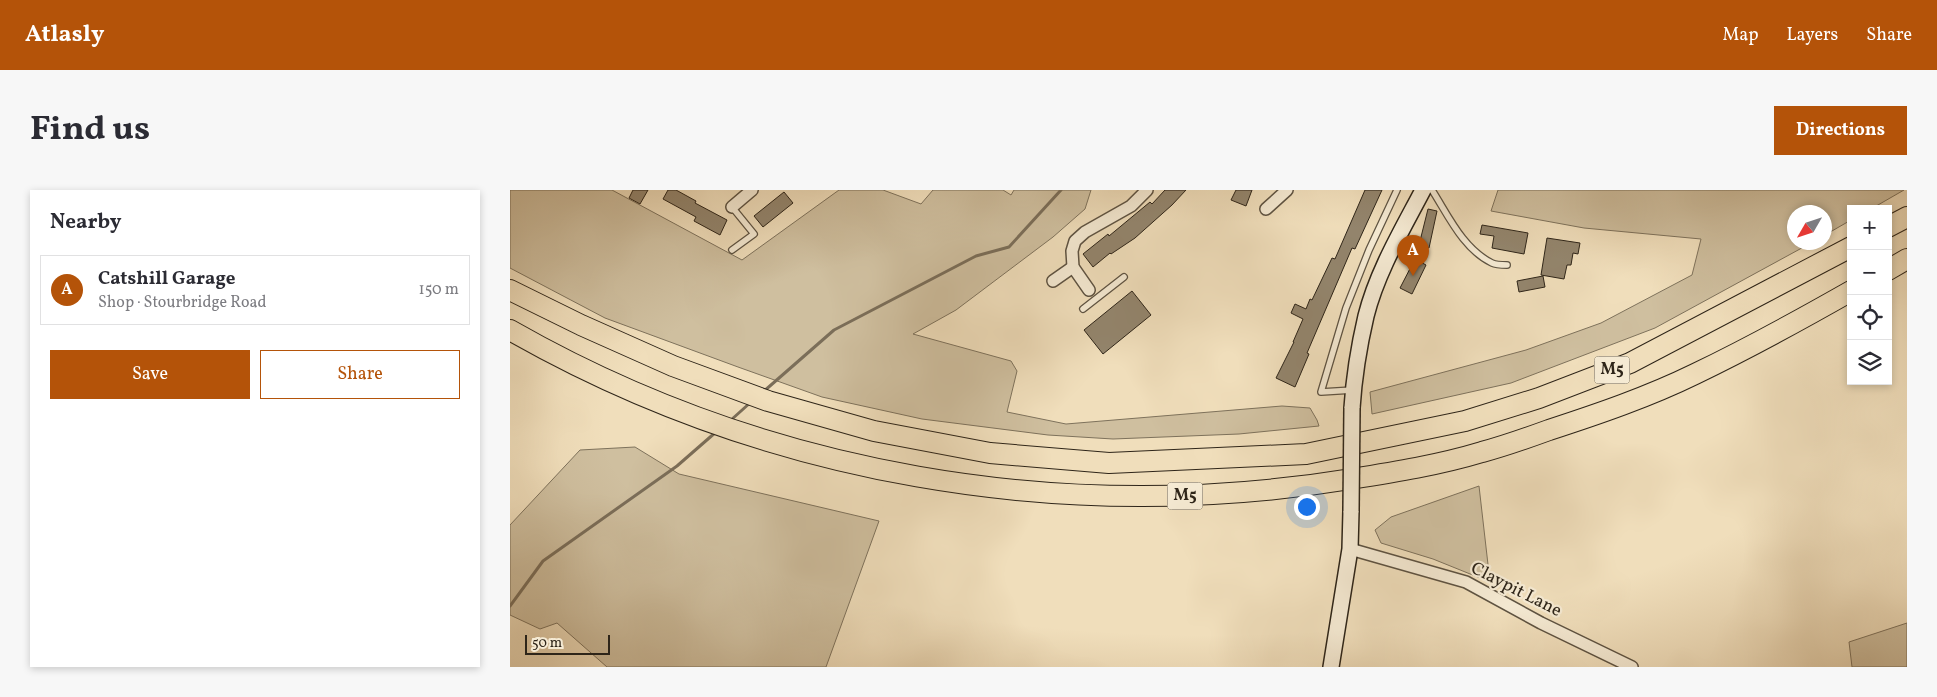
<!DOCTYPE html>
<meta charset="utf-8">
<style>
:root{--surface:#fff;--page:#f7f7f7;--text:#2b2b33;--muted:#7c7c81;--line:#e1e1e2;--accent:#b45309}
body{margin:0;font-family:Vollkorn,serif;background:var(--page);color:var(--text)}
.controls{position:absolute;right:15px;top:15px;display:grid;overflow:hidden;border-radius:0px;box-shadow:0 2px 8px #0003}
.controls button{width:45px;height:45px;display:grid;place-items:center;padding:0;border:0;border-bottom:1px solid var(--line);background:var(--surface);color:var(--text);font:25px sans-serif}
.compass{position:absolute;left:1277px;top:15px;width:45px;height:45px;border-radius:50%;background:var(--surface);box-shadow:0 2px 8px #0003;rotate:231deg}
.scale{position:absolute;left:15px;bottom:12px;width:85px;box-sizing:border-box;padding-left:5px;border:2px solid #2e2519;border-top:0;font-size:14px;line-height:18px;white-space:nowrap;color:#2e2519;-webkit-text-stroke:4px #f5ead3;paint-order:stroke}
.you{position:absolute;left:796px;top:316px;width:18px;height:18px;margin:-12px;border:4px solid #fff;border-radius:50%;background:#1a73e8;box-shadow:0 0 0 8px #1a73e833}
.badge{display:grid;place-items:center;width:32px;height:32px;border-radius:50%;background:var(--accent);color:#fff;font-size:16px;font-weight:700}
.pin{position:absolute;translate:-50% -41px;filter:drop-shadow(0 1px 2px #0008)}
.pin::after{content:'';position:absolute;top:26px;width:18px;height:15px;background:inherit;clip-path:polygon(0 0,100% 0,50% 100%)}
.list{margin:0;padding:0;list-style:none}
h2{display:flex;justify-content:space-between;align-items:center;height:65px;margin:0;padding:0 20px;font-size:21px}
h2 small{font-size:16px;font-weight:400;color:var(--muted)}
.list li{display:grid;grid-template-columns:32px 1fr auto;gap:15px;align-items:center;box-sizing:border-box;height:70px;margin:0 10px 10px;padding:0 10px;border:1px solid var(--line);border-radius:0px}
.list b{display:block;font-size:19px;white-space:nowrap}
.list p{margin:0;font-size:16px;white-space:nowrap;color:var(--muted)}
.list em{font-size:16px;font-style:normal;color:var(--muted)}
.actions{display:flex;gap:10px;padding:15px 20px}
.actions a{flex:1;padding:11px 0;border:1px solid var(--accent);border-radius:0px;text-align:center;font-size:18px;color:var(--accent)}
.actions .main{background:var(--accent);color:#fff}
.icon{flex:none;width:28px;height:28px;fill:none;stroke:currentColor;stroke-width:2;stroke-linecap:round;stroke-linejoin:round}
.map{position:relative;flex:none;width:1397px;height:477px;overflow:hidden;border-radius:0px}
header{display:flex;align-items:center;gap:30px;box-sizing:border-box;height:70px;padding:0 25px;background:var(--accent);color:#fff}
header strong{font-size:24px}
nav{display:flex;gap:28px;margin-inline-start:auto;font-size:18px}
.intro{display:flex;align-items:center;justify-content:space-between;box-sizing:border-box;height:120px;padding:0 30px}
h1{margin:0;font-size:35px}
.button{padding:12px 22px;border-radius:0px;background:var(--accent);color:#fff;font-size:18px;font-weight:700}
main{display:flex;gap:30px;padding:0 30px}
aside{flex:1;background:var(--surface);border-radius:0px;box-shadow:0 2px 8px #0003}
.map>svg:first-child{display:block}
.green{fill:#cfbf9f;stroke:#7e725c}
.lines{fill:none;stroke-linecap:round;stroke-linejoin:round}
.stream{stroke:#7b6e59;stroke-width:3}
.building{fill:#93856d;stroke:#2e2519}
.lane-casing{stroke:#5e5342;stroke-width:8}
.street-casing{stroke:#5e5342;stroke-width:14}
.secondary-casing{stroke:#2e2519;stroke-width:18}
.highway-casing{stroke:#2e2519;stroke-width:22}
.lane{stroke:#f5ead3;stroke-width:5.5}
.street{stroke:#f5ead3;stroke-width:11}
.secondary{stroke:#f5ead3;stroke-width:15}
.highway{stroke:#f0debb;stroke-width:20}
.secondary-bridge-casing{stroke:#2e2519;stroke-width:18;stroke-linecap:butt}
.secondary-bridge{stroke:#f5ead3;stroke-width:15}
.labels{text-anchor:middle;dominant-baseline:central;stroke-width:4.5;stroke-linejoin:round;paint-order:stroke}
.shield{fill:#f5ead3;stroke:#6a6051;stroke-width:1}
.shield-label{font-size:16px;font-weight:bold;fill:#2e2519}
.street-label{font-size:18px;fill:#2e2519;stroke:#f5ead3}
</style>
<header>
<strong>Atlasly</strong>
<nav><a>Map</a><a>Layers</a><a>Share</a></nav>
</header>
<div class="intro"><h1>Find us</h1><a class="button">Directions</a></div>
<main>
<aside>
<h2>Nearby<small></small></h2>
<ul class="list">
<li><span class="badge">A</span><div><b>Catshill Garage</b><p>Shop · Stourbridge Road</p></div><em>150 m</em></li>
</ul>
<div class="actions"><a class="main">Save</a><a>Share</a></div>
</aside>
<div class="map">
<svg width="1397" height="477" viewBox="0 0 1397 477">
<rect width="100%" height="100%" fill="#f0debb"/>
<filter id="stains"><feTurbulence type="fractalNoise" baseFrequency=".004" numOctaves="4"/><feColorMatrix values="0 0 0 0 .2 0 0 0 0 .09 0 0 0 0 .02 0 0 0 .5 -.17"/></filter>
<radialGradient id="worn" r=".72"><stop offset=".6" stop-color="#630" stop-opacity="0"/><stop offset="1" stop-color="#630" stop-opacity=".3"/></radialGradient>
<g class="green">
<polygon points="0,0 102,0 232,70 329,0 373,0 411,14 423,0 493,0 501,5 504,0 581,0 575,19 543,47 446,120 403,144 501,171 507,181 497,222 556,234 772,216 800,218 807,230 809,236 729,244 603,249 538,245 412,229 312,207 228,177 95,128 0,78"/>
<polygon points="988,0 1394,0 1361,19 1341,19 1341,30 1315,45 1314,22 1284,22 1284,52 1301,53 1145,138 1001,193 862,224 860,202 1016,160 1091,133 1182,85 1191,49 1074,38 981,21"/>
<polygon points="125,257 169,284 369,331 316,477 97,477 47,433 30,439 0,425 0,335 70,260"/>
<polygon points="969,296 980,392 923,369 871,353 865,340 881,327"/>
<polygon points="1397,433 1397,477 1342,477 1339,452"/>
</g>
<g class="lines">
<g class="stream">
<polyline points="253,202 324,140 466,66 499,57 551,0"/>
<polyline points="221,230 241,212"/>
<polyline points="0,416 33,371 167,276 206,242"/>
</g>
</g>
<g class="building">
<polygon points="123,0 138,0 130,14 119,8"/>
<polygon points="158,0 166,0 186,11 185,13 217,30 210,45 184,31 186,27 153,9"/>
<polygon points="655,0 676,0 662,15 625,48 601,64 600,63 583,77 573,64 598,44 599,46 640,12 642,14"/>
<polygon points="726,0 742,0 736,16 721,10"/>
<polygon points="855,0 872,0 845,59 842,58 797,163 799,164 785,197 766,188 784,152 783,152 793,129 781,123 785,114 796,119 800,109 802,110 822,68 825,69"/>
<polygon points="274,2 283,13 253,37 244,26"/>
<polygon points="918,19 927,21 919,58 909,55"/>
<polygon points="972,35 1018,43 1014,64 982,58 984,46 970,44"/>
<polygon points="1037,48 1070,53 1068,64 1063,63 1061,75 1057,75 1054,89 1031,85"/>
<polygon points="905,69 916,75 902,104 890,98"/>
<polygon points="1033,86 1035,97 1009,102 1007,91"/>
<polygon points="622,101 641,125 593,164 574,140"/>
</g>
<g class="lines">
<g class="lane-casing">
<g id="lane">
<path d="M922,0C938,25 953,59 982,73C986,75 992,75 997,75"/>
<polyline points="222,17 244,44 222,60"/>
<polyline points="573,119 614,87"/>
<polyline points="843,200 811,202 836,118 859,60 887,0"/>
</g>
</g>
<g class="street-casing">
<g id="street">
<polyline points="222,17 242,0"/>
<polyline points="756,19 777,0"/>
<polyline points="543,91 563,77"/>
<polyline points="579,100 563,77 562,61 565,51 575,42 621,16 637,0"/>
<polyline points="840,359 956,392 1031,433 1122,477"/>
</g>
</g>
<g class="secondary-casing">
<g id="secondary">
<path d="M842,218C844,187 849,156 856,126C867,82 892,40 913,0"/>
<polyline points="821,477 840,359 841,321"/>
</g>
</g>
<g class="highway-casing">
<g id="highway">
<polyline points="1378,37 1397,27"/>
<polyline points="1378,80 1397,69"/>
<polyline points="0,100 71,135 163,176 258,211 364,241 480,263 599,273 796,264 955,231 1029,208 1120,173 1341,57"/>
<path d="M0,140C254,285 552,336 841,289C885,282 929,275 972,262C995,256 1017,248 1039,240C1088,224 1138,207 1185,184C1237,159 1290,130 1341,101"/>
</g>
</g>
<use href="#lane" class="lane"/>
<use href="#street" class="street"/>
<use href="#secondary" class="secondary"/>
<use href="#highway" class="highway"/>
<g class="secondary-bridge-casing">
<polyline id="secondary-bridge" points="841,321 842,218"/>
</g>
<use href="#secondary-bridge" class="secondary-bridge"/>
</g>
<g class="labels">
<g class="shield">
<rect x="1084.5" y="166.5" width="35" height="27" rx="4"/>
<rect x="657.5" y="292.5" width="35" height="27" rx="4"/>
</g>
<g class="shield-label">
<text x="1102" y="180">M5</text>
<text x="675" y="306">M5</text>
</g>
<g class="street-label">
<text transform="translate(1006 400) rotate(27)">Claypit Lane</text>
</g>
</g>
<rect width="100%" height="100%" filter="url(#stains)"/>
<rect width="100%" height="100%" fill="url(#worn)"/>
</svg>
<div class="controls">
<button>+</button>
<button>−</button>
<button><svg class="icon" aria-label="locate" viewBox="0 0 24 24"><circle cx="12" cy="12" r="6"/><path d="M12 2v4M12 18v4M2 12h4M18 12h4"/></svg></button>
<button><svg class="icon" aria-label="layers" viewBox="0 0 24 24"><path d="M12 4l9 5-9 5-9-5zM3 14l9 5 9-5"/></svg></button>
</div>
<svg class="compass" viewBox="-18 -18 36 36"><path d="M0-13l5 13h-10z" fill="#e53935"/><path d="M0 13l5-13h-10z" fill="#7c7c81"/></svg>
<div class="scale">50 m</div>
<div class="you"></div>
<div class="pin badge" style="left:903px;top:86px">A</div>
</div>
</main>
